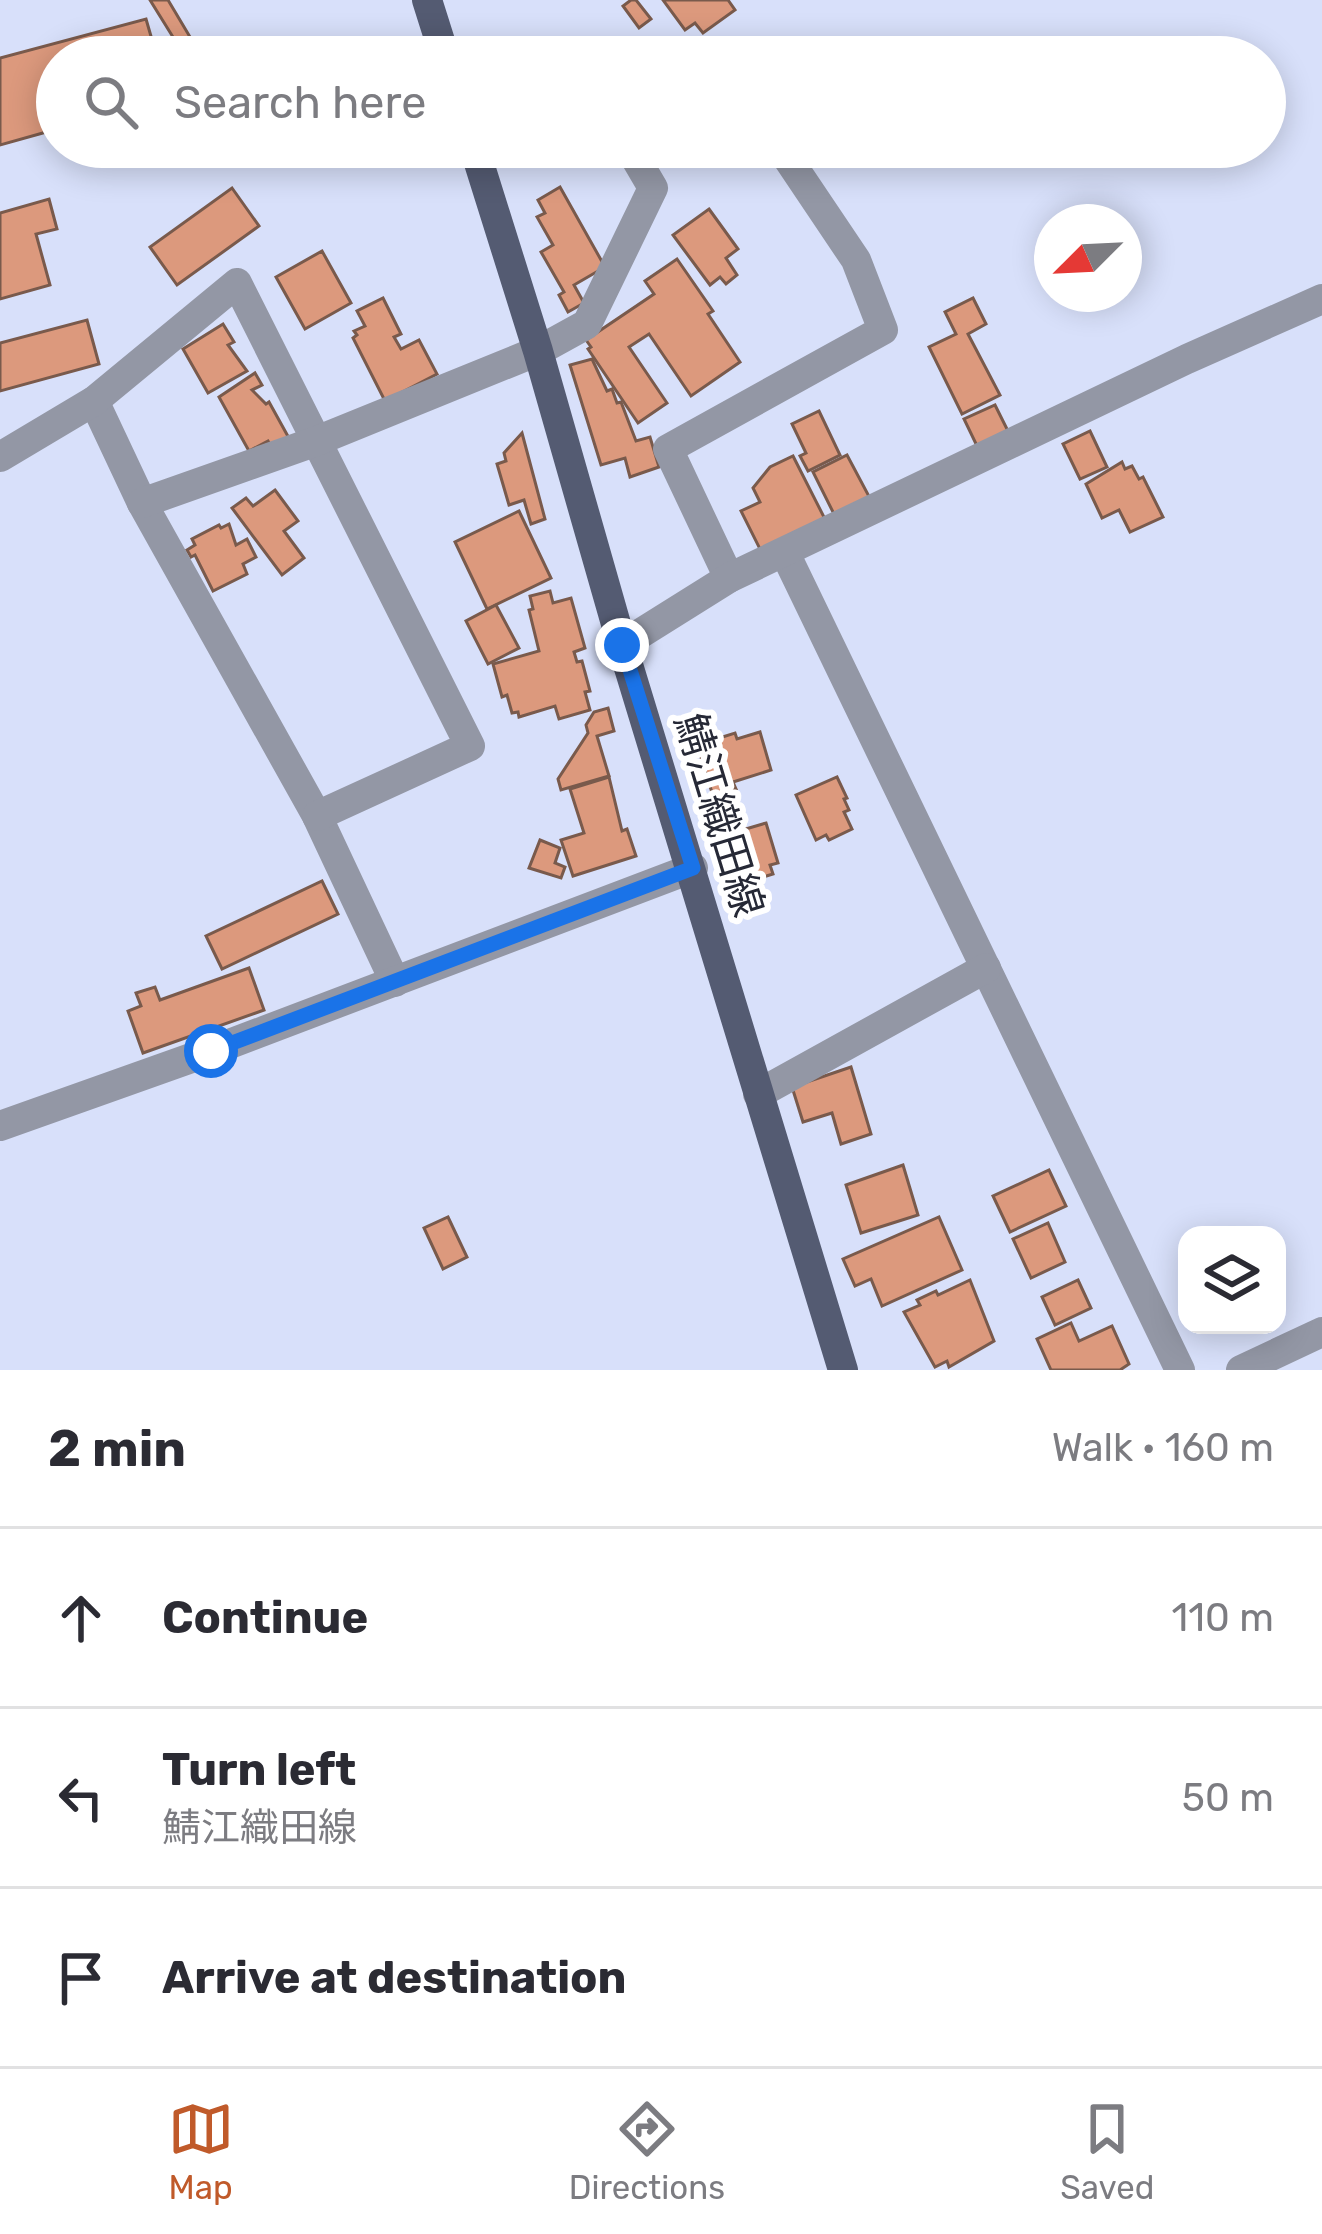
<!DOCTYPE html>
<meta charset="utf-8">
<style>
:root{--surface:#fff;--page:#f7f7f7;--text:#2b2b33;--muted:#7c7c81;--line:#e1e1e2;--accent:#c05a2a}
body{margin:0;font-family:Rubik,"Noto Sans JP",sans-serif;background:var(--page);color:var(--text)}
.controls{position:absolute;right:36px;bottom:36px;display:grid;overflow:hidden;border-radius:24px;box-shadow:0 6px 30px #0003}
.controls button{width:108px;height:108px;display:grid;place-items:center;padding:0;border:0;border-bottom:3px solid var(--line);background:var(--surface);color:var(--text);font:60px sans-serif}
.compass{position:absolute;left:1034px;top:204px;width:108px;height:108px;border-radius:50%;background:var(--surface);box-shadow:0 6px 30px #0003;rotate:246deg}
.stop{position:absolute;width:36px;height:36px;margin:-27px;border:9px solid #1a73e8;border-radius:50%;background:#fff}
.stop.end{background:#1a73e8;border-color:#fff;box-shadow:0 3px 12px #0008}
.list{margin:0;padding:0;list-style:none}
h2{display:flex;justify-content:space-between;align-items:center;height:156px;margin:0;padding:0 48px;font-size:51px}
h2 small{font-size:39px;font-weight:400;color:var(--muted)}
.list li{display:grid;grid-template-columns:78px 1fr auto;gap:36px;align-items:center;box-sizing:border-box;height:180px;padding:0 48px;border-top:3px solid var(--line)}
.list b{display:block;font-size:45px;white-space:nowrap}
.list p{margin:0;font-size:39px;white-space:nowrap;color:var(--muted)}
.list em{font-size:39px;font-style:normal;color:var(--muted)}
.icon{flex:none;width:66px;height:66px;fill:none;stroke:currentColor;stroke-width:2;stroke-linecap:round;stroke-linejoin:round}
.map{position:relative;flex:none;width:1322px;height:1370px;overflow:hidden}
.search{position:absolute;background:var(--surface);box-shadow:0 6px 30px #0003;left:36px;right:36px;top:36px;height:132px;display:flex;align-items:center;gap:30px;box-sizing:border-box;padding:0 42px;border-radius:66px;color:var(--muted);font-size:45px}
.sheet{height:696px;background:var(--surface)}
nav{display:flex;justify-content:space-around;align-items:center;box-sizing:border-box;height:168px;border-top:3px solid var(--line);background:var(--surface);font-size:33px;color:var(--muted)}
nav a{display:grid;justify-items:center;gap:6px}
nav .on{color:var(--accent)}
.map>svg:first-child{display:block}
.building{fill:#dc997d;stroke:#795a4c;stroke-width:3}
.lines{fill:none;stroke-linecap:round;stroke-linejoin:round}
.minor{stroke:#9397a5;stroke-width:30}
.major{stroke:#545b72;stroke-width:30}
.route{stroke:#1a73e8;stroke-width:15}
.labels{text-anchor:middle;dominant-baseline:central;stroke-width:12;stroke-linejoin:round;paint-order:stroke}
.street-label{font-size:42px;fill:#262936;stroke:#fff}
</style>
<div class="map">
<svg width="1322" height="1370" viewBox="0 0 1322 1370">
<rect width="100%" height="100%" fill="#d8e0fa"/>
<g class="building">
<polygon points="150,0 168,0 193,42 181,50"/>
<polygon points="631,0 636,0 651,19 639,28 623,6"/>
<polygon points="663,0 728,0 735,10 703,33 695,23 685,30"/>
<polygon points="146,19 157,57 57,57 57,129 0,145 0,58"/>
<polygon points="560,187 605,267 574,285 584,303 568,312 559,295 564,292 541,252 553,245 537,217 545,213 538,200"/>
<polygon points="232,188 259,226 177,285 150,247"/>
<polygon points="49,199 57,229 36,234 50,285 0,299 0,213"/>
<polygon points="709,209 738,249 726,258 737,275 726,284 720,277 710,285 673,235"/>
<polygon points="322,251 351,303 305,329 276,277"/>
<polygon points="677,259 713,311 708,314 740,362 691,396 649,334 629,347 667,403 638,423 588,349 591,347 586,340 654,294 645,281"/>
<polygon points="383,298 401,334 394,337 401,349 419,340 437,374 385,401 353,338 357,335 354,331 365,326 357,311"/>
<polygon points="973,298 986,324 968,334 1000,395 962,414 929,347 956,334 945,312"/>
<polygon points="87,320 99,364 0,391 0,343"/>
<polygon points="223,324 234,342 228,345 247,371 208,393 183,349"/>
<polygon points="592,359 607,391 612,389 617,403 621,402 636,441 650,437 659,467 630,477 625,458 601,465 570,365"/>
<polygon points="255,373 262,385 252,390 266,404 269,402 290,440 273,450 268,441 249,451 219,397"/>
<polygon points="995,405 1009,433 978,448 964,419"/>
<polygon points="819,411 840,455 808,471 800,456 806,453 792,424"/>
<polygon points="1090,431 1107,467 1080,479 1063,444"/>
<polygon points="522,433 545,519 531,524 524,500 509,505 497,464 506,461 504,453"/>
<polygon points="847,455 872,502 837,520 813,472"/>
<polygon points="793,456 829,527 765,559 741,511 760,502 753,488 770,467"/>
<polygon points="1122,462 1125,469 1132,466 1139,479 1143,477 1163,517 1130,532 1119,510 1102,518 1086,484"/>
<polygon points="275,490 298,521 284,531 304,558 282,575 232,508 246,498 253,506"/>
<polygon points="519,511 551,578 487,609 455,542"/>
<polygon points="229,524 236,545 247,539 256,557 243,564 247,574 213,591 195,555 191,557 187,550 195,545 192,539 219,525 221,528"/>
<polygon points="550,591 553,603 571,598 585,648 574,652 577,662 582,661 590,691 585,692 590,710 559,719 555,706 519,717 518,712 512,713 507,695 502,697 493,664 539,651 529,610 533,609 530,596"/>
<polygon points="496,605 519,648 488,664 466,621"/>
<polygon points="608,708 614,731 597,736 609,776 561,790 558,779 588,733 586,725 594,712"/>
<polygon points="760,732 771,770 733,782 736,789 713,796 699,751 718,745 716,739 735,733 737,739"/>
<polygon points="609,777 622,831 627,829 636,856 573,876 561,840 584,833 570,789"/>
<polygon points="837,777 847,798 844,799 849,810 844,812 852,829 829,840 826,835 816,840 796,795"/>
<polygon points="766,823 778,863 770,865 773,874 760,878 766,898 738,912 724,864 728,863 723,846 735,843 732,833"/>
<polygon points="540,840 560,848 555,863 565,867 561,878 529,868"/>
<polygon points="322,881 338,914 222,969 206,936"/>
<polygon points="249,968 264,1010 143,1053 128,1011 141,1006 136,993 155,987 160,1000"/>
<polygon points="851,1067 871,1134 841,1144 832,1113 803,1122 792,1087"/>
<polygon points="903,1165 918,1215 861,1233 846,1185"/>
<polygon points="1049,1170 1066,1206 1010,1232 993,1196"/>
<polygon points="448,1217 467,1257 443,1269 424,1228"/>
<polygon points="939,1217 962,1270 882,1306 871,1279 855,1286 843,1259"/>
<polygon points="1048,1223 1065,1262 1031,1278 1013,1239"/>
<polygon points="970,1280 994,1341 949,1367 947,1361 935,1367 904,1312 920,1305 917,1300 936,1291 938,1295"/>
<polygon points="1078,1280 1091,1308 1055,1325 1042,1297"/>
<polygon points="1071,1323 1079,1341 1112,1326 1129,1364 1120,1370 1051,1370 1037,1339"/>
</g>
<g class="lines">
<g class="minor">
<polyline points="707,57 716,51 721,57"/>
<polyline points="94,401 142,503 317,816 395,982"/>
<polyline points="0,457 94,401 237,283 470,746 317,816"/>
<polyline points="142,503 314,442 538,351 587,324 653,188 629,147"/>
<polyline points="785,553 1180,1370"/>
<polyline points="729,578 668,449 883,330 856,260 780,147"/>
<polyline points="622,645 729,578 1187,359 1322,299"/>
<polyline points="758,1094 986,968"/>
<polyline points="0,1126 211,1051 693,868"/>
<polyline points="1241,1370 1322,1332"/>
</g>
<g class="major">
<polyline points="427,0 445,57"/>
<polyline points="474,147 538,351 622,645 843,1370"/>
</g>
</g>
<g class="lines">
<polyline class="route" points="211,1051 693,868 622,645"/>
</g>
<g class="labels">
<g class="street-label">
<text transform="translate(719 815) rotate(73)">鯖江織田線</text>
</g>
</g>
</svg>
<div class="controls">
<button><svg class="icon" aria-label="layers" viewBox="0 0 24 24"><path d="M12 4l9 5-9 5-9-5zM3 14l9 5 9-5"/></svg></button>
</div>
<svg class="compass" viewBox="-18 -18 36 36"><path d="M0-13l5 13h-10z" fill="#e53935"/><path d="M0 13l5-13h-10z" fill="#7c7c81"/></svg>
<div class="stop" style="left:211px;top:1051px"></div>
<div class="stop end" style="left:622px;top:645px"></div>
<div class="search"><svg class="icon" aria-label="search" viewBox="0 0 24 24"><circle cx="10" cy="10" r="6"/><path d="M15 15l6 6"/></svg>Search here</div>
</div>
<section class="sheet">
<h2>2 min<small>Walk · 160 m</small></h2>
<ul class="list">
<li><svg class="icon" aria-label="ahead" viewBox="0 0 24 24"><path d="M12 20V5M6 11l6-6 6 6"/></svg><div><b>Continue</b></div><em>110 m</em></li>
<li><svg class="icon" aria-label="left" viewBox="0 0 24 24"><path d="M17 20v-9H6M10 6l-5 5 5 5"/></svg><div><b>Turn left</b><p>鯖江織田線</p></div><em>50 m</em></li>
<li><svg class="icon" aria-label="arrive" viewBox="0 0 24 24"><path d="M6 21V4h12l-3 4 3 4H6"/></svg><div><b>Arrive at destination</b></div></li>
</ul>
</section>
<nav>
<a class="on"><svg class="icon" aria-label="map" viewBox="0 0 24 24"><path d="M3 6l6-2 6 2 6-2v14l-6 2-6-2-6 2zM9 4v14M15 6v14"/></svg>Map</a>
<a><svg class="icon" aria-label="directions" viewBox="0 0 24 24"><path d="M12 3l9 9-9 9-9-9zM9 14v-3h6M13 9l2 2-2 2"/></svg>Directions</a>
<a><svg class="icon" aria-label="saved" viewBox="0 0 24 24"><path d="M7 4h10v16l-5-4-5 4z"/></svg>Saved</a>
</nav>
